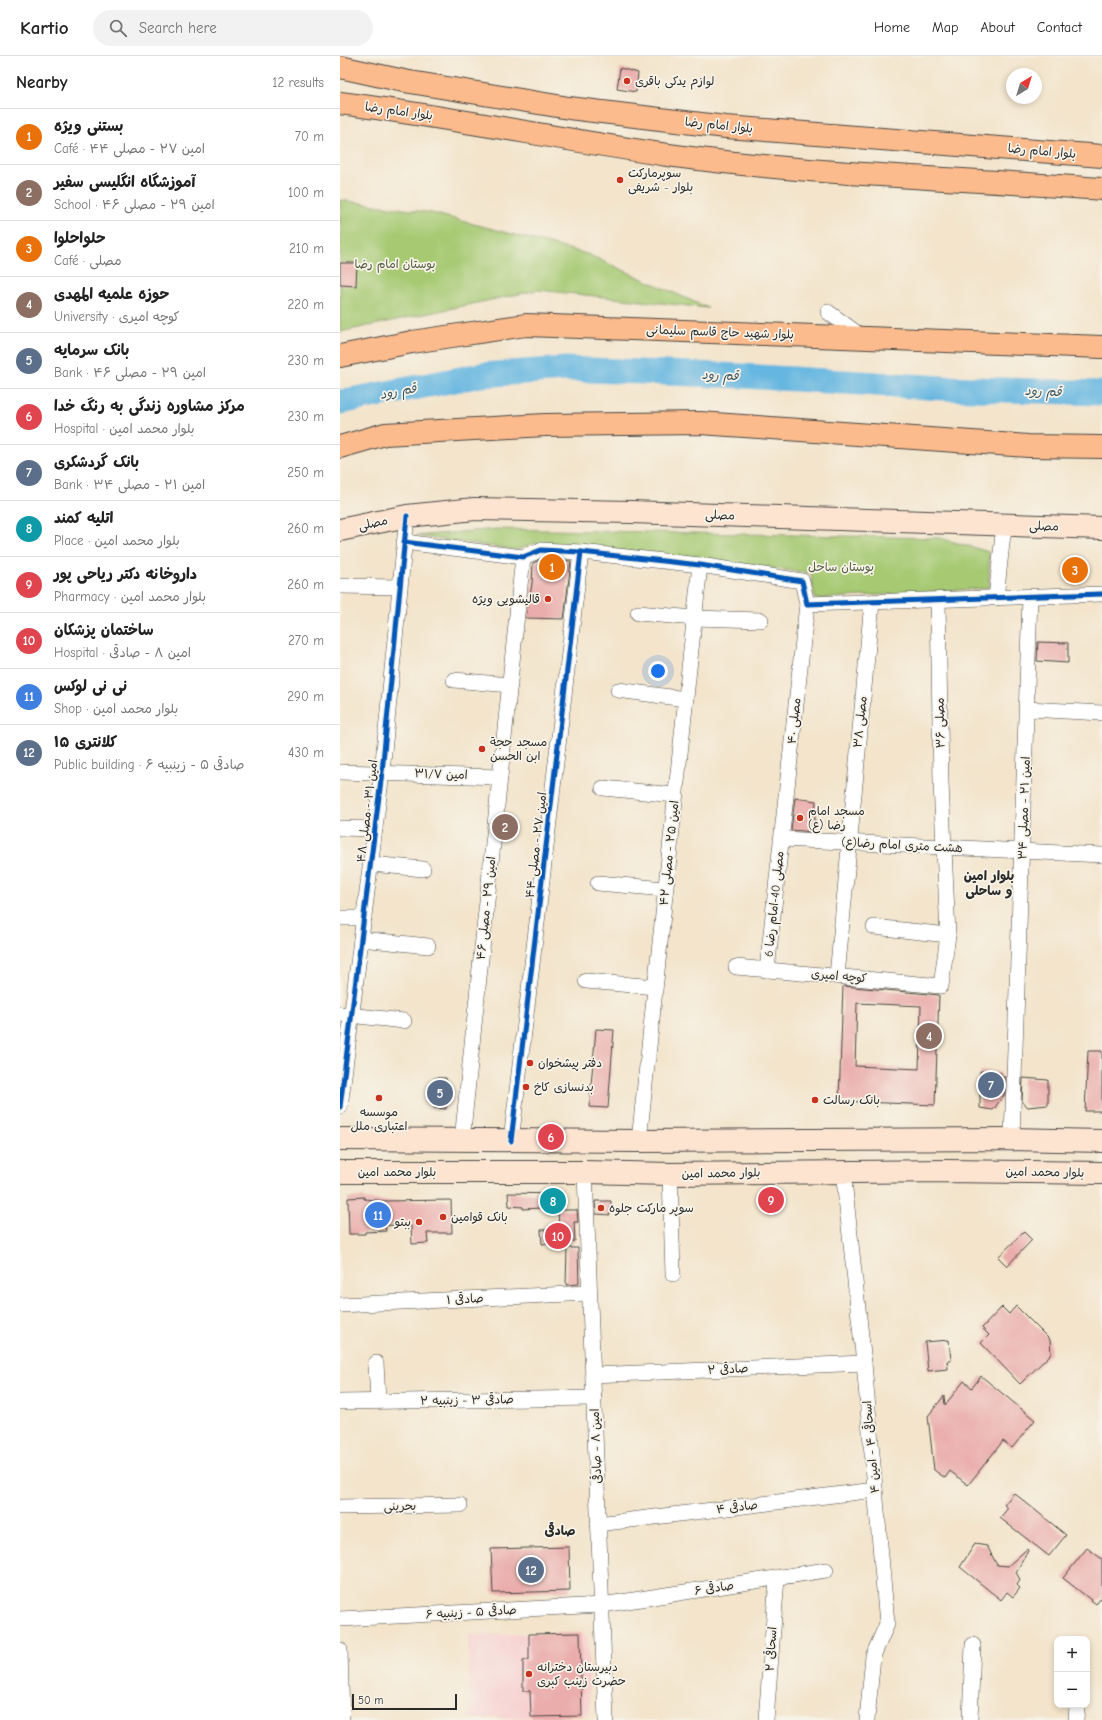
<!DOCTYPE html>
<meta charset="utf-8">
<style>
:root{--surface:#fff;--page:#f2f2f2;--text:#222;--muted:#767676;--line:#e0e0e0;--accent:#7c3aed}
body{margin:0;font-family:"Comic Neue","Playpen Sans Arabic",sans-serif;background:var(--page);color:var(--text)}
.controls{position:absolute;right:12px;bottom:12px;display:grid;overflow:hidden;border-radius:8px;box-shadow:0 2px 6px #0003}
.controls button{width:36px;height:36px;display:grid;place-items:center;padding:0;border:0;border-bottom:1px solid var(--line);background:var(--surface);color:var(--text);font:20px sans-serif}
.compass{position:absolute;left:666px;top:12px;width:36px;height:36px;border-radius:50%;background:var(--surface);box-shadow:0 2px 6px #0003;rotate:38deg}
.scale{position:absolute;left:12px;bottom:10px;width:105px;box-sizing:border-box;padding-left:4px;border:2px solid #2b2b2b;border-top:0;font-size:11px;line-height:14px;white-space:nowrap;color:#2b2b2b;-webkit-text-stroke:3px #f7f3e8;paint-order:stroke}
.you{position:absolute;left:318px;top:615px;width:14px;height:14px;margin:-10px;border:3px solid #fff;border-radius:50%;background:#1a73e8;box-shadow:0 0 0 6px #1a73e833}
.badge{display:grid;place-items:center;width:26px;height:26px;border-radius:50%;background:var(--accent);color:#fff;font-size:13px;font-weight:700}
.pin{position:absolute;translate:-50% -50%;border:2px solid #fff;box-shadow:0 1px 4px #0006}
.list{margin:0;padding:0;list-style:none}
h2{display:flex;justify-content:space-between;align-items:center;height:52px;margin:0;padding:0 16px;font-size:17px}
h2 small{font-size:13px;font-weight:400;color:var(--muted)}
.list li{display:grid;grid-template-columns:26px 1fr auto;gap:12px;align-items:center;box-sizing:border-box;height:56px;padding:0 16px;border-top:1px solid var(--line)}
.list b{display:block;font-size:15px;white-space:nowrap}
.list p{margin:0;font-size:13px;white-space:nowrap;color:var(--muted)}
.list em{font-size:13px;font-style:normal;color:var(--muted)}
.icon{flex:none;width:22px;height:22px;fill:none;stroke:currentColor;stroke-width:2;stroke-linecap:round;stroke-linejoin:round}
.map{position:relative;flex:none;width:762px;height:1664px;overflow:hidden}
header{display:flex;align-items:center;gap:24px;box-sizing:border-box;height:56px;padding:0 20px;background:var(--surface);border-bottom:1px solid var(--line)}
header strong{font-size:19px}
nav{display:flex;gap:22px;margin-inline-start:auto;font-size:14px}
.search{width:280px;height:36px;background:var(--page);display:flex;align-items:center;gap:10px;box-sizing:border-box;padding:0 14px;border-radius:22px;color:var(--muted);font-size:15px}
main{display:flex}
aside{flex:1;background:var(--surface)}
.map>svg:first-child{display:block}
.built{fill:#f7d0d0}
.green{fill:#a6c972;stroke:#687a4e}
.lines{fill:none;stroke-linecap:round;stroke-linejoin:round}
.river{stroke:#65b6e0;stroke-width:25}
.building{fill:#eaadac;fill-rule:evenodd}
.street-casing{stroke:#494743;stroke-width:16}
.secondary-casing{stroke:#494743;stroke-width:24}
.primary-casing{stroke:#494743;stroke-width:24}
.street{stroke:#fff;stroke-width:15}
.secondary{stroke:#fde4d1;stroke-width:22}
.primary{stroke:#fbbb8c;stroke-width:22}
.cycleway-casing{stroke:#f7f3e8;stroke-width:8}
.cycleway{stroke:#0057b8;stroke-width:5}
.poi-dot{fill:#c8321e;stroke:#f7f3e8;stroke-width:1.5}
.labels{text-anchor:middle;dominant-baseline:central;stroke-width:3.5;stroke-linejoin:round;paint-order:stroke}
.poi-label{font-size:12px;fill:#2b2b2b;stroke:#f7f3e8;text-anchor:start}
.street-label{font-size:12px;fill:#2b2b2b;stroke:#f7f3e8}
.park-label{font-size:12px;fill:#505a40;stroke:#f7f3e8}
.water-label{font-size:13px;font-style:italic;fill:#3c5561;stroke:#f7f3e8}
.neighbourhood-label{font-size:13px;font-weight:bold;fill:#2b2b2b;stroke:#f7f3e8}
</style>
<header>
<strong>Kartio</strong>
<div class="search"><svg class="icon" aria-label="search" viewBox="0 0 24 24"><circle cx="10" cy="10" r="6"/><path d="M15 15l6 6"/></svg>Search here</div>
<nav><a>Home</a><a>Map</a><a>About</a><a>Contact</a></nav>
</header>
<main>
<aside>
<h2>Nearby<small>12 results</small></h2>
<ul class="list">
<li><span class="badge" style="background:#e8710a">1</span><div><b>بستنی ویژه</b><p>Café · امین ۲۷ - مصلی ۴۴</p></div><em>70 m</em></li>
<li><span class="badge" style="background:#8d6e63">2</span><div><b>آموزشگاه انگلیسی سفیر</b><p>School · امین ۲۹ - مصلی ۴۶</p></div><em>100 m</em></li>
<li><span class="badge" style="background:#e8710a">3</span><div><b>حلواحلوا</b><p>Café · مصلی</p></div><em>210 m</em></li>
<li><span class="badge" style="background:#8d6e63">4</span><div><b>حوزه علمیه المهدی</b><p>University · کوچه امیری</p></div><em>220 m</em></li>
<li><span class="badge" style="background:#5c6f8a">5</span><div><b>بانک سرمایه</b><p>Bank · امین ۲۹ - مصلی ۴۶</p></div><em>230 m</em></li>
<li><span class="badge" style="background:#e0444e">6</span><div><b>مرکز مشاوره زندگی به رنگ خدا</b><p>Hospital · بلوار محمد امین</p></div><em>230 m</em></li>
<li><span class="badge" style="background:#5c6f8a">7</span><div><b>بانک گردشکری</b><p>Bank · امین ۲۱ - مصلی ۳۴</p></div><em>250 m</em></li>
<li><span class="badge" style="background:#0f9aa8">8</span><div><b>اتلیه کمند</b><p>Place · بلوار محمد امین</p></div><em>260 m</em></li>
<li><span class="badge" style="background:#e0444e">9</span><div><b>داروخانه دکتر ریاحی پور</b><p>Pharmacy · بلوار محمد امین</p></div><em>260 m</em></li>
<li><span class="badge" style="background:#e0444e">10</span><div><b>ساختمان پزشکان</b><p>Hospital · امین ۸ - صادقی</p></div><em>270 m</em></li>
<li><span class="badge" style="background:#3f7fe0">11</span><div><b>نی نی لوکس</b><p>Shop · بلوار محمد امین</p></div><em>290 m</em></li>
<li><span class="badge" style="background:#5c6f8a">12</span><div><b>کلانتری ۱۵</b><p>Public building · صادقی ۵ - زینبیه ۶</p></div><em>430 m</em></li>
</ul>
</aside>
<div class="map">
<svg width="762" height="1664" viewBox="0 0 762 1664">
<rect width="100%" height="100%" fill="#f7f3e8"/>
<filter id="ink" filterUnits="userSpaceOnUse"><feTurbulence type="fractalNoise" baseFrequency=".025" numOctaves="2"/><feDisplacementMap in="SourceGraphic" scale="8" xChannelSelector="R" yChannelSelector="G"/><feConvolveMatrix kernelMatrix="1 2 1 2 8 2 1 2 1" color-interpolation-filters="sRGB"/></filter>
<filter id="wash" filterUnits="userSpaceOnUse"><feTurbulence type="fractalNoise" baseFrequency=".012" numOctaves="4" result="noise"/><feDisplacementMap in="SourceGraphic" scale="16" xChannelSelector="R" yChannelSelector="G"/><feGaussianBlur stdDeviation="0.9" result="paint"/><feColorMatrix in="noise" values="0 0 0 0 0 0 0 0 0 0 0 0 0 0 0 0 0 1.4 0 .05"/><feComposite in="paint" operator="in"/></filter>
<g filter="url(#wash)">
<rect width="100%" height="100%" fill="#f3e4cb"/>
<polygon class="built" points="240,1577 248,1582 250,1655 242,1660 130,1663 128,1579"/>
<g class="green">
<polygon points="0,144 92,157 247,198 368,252 198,234 0,276"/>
<polygon points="157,473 600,482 649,496 649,532 475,543 471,517 248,491 195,487 176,494 76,480"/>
</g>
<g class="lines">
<polyline class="river" points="0,346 141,319 226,313 403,320 604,332 762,337"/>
</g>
<g id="blocks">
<g class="building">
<polygon points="280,12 298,17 296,36 277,33"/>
<polygon points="0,207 17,207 16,230 0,229"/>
<polygon points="202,503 231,505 224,563 186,562 192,528 193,507"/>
<polygon points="698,586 728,587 728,607 697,605"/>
<polygon points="455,742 476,745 474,776 451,774"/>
<path d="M503,930L599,939L595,1049L499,1045ZM517,947L581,950L579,1013L515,1010Z"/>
<polygon points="256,973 274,974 268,1052 249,1051"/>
<polygon points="748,995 762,995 762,1055 745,1055"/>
<polygon points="640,1015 661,1017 661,1021 665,1021 664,1039 653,1054 640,1052"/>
<polygon points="95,1022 106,1022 106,1053 94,1052"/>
<polygon points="683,1022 708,1024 708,1049 688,1051 682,1046"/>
<polygon points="168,1137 218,1138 218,1151 183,1153 183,1151 169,1150"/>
<polygon points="24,1141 24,1143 44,1145 111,1144 112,1177 87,1177 88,1187 72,1188 71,1170 45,1169 46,1175 25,1176 25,1178 9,1178 8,1142"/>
<polygon points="255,1145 271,1145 270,1159 256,1158"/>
<polygon points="218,1154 237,1154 238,1166 234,1166 235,1185 202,1188 201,1174 219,1173"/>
<polygon points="684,1176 692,1184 667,1210 658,1201"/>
<polygon points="227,1192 238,1192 239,1228 226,1229"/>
<polygon points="676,1250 710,1284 711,1298 680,1328 641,1287 649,1279 642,1272 662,1251 669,1258"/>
<polygon points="609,1284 611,1305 607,1305 608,1313 588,1315 585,1286"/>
<polygon points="641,1320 695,1364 672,1392 663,1385 628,1429 610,1415 605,1422 594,1414 588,1360 604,1340 605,1349 624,1325 632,1332"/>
<polygon points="674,1437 726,1479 709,1500 660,1462 668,1452 664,1449"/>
<polygon points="635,1488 647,1490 657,1509 668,1510 687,1493 688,1495 676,1516 680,1524 677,1529 680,1532 673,1541 667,1536 661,1544 620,1511"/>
<polygon points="229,1491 230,1535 153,1537 151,1493"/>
<polygon points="747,1492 762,1503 762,1541 756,1548 723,1522"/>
<polygon points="240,1577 242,1660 191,1661 190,1635 183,1635 183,1605 189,1604 189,1578"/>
</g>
</g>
</g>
<g filter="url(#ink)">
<use href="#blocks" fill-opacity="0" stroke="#494743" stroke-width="1"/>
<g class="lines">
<g class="street-casing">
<g id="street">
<polyline points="488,256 522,281"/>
<polyline points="64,486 183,501 201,494 241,496 360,509 462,525 467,548 762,538"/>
<polyline points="0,530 58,531"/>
<polyline points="656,542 664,469"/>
<polyline points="298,557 354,562 421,564"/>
<polyline points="114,624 170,629"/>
<polyline points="278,634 345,643"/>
<polyline points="688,653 762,657"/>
<polyline points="0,716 160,721"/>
<polyline points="263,732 335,739"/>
<polyline points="0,772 35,773"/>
<polyline points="442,783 762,799"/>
<polyline points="31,808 83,813"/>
<polyline points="258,827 325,833"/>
<polyline points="0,862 24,862"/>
<polyline points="534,871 608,879"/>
<polyline points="21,883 88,890"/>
<polyline points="396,911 601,930 608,879 601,727 598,544"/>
<polyline points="427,914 467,548"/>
<polyline points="497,920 532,546"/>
<polyline points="246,925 315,931"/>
<polyline points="0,958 64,965"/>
<polyline points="0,1051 42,716 67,460"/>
<polyline points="672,1083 690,541"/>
<polyline points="122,1084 183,501"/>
<polyline points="171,1085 241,496"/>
<polyline points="299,1085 360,509"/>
<polyline points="503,1115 524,1307 547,1568 533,1600 527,1664"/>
<polyline points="245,1116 266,1664"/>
<polyline points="330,1118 333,1218"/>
<polyline points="0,1249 249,1237"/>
<polyline points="36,1307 38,1345"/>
<polyline points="253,1319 524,1307"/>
<polyline points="0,1346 254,1342"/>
<polyline points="0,1451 120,1449"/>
<polyline points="258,1468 535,1434"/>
<polyline points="0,1563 262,1549 486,1514"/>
<polyline points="0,1594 2,1664"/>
<polyline points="426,1664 437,1522"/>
<polyline points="630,1664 633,1589"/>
<polyline points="736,1664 737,1649"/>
</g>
</g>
<g class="secondary-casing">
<g id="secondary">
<polyline points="0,474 67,460 135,453 291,456 762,472"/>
<polyline points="0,1083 299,1085 672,1083 762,1085"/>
<polyline points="0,1116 245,1116 330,1118 607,1115 762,1117"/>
</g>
</g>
<g class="primary-casing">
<g id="primary">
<polyline points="0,11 64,25 229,52 386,71 762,100"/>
<path d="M0,47C110,61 218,83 328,99C472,119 617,122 762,133"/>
<polyline points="0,300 72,286 186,269 762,291"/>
<polyline points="0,391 45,378 205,369 360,367 688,390 762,391"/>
</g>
</g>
<use href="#street" class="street"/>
<use href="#secondary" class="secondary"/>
<use href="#primary" class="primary"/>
<g class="cycleway-casing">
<g id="cycleway">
<polyline points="64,486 183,501 201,494 241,496 360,509 462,525 467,548 762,538"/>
<polyline points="0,1051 42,716 67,460"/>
<polyline points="171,1085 241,496"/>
</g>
</g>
<use href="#cycleway" class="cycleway"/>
</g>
</g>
<g class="poi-dot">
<circle cx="287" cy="25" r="4"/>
<circle cx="280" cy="124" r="4"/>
<circle cx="208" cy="543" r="4"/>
<circle cx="142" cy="693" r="4"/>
<circle cx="460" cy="762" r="4"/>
<circle cx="190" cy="1007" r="4"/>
<circle cx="186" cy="1031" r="4"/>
<circle cx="39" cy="1042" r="4"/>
<circle cx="475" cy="1044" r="4"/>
<circle cx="261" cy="1152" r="4"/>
<circle cx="103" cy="1161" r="4"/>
<circle cx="79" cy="1166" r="4"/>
<circle cx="189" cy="1618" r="4"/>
</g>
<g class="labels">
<g class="poi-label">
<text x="295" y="25">لوازم یدکی باقری</text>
<text x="288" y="117">سوپرمارکت<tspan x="288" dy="14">بلوار - شریفی</tspan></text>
<text x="200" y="543" text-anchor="end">قالیشویی ویژه</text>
<text x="150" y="686">مسجد حجة<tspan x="150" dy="14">ابن الحسن</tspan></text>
<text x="468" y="755">مسجد امام<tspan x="468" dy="14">رضا (ع)</tspan></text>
<text x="198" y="1007">دفتر پیشخوان</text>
<text x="194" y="1031">بدنسازی کاخ</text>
<text x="483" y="1044">بانک رسالت</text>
<text x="39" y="1056" text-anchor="middle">موسسه<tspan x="39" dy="14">اعتباری ملل</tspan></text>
<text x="269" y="1152">سوپر مارکت جلوه</text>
<text x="111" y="1161">بانک قوامین</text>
<text x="71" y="1166" text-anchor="end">ببتو</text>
<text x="197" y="1611">دبیرستان دخترانه<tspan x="197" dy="14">حضرت زینب کبری</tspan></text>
</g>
<g class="street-label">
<text transform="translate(59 55) rotate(8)">بلوار امام رضا</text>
<text transform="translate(379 69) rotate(6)">بلوار امام رضا</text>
<text transform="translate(702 95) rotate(5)">بلوار امام رضا</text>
<text transform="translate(380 276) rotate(2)">بلوار شهید حاج قاسم سلیمانی</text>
<text transform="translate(380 459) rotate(2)">مصلی</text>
<text transform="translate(33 467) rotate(-12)">مصلی</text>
<text transform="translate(704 470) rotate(2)">مصلی</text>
<text transform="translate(454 665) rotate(-84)">مصلی ۴۰</text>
<text transform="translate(520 666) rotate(-84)">مصلی ۳۸</text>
<text transform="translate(600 667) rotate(-91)">مصلی ۳۶</text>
<text transform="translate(101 718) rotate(2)">امین ۳۱/۷</text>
<text transform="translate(684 752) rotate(-88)">امین ۲۱ - مصلی ۳۴</text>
<text transform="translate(27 755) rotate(-83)">امین ۳۱ - مصلی ۴۸</text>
<text transform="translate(196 789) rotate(-83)">امین ۲۷ - مصلی ۴۴</text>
<text transform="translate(562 789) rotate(3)">هشت متری امام رضا(ع)</text>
<text transform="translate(329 797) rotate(-84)">امین ۲۵ - مصلی ۴۲</text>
<text transform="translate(434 848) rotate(-84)">مصلی 40-امام رضا 6</text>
<text transform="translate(146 852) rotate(-84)">امین ۲۹ - مصلی ۴۶</text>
<text transform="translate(499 920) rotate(5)">کوچه امیری</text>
<text x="57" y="1116">بلوار محمد امین</text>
<text transform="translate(705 1116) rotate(1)">بلوار محمد امین</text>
<text transform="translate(381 1117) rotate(-1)">بلوار محمد امین</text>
<text transform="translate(125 1243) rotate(-3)">صادقی ۱</text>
<text transform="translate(388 1313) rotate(-3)">صادقی ۲</text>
<text transform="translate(127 1344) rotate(-1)">صادقی ۳ - زینبیه ۲</text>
<text transform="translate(256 1390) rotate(-92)">امین ۸ - صادقی</text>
<text transform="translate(531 1391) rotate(-95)">اسحاقی ۴ - امین ۴</text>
<text transform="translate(60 1450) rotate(-1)">بحرینی</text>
<text transform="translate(397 1451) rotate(-7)">صادقی ۴</text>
<text transform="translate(374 1532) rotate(-9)">صادقی ۶</text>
<text transform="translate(131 1556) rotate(-3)">صادقی ۵ - زینبیه ۶</text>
<text transform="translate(431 1593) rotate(-86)">اسحاقی ۲</text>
</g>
<g class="park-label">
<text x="55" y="208">بوستان امام رضا</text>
<text x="501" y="511">بوستان ساحل</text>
</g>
<g class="water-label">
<text transform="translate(380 319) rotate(2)">قم رود</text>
<text transform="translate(58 335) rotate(-11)">قم رود</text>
<text transform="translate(703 335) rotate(2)">قم رود</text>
</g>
<g class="neighbourhood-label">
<text x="649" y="819">بلوار امین<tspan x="649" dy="15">و ساحلی</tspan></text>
<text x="220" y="1474">صادقی</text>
</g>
</g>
</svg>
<div class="controls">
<button>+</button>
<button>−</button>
</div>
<svg class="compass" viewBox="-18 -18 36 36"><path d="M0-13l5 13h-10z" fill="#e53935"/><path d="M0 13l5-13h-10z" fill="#767676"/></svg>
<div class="scale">50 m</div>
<div class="you"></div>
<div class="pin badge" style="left:212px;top:511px;background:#e8710a">1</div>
<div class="pin badge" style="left:165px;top:771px;background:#8d6e63">2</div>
<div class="pin badge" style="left:735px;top:514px;background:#e8710a">3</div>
<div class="pin badge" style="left:589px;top:980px;background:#8d6e63">4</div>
<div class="pin badge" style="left:100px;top:1037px;background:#5c6f8a">5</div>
<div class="pin badge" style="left:211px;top:1081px;background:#e0444e">6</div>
<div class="pin badge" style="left:651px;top:1029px;background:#5c6f8a">7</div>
<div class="pin badge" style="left:213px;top:1145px;background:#0f9aa8">8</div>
<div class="pin badge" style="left:431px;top:1144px;background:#e0444e">9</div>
<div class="pin badge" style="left:218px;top:1180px;background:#e0444e">10</div>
<div class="pin badge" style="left:38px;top:1159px;background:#3f7fe0">11</div>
<div class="pin badge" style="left:191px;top:1514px;background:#5c6f8a">12</div>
</div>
</main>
